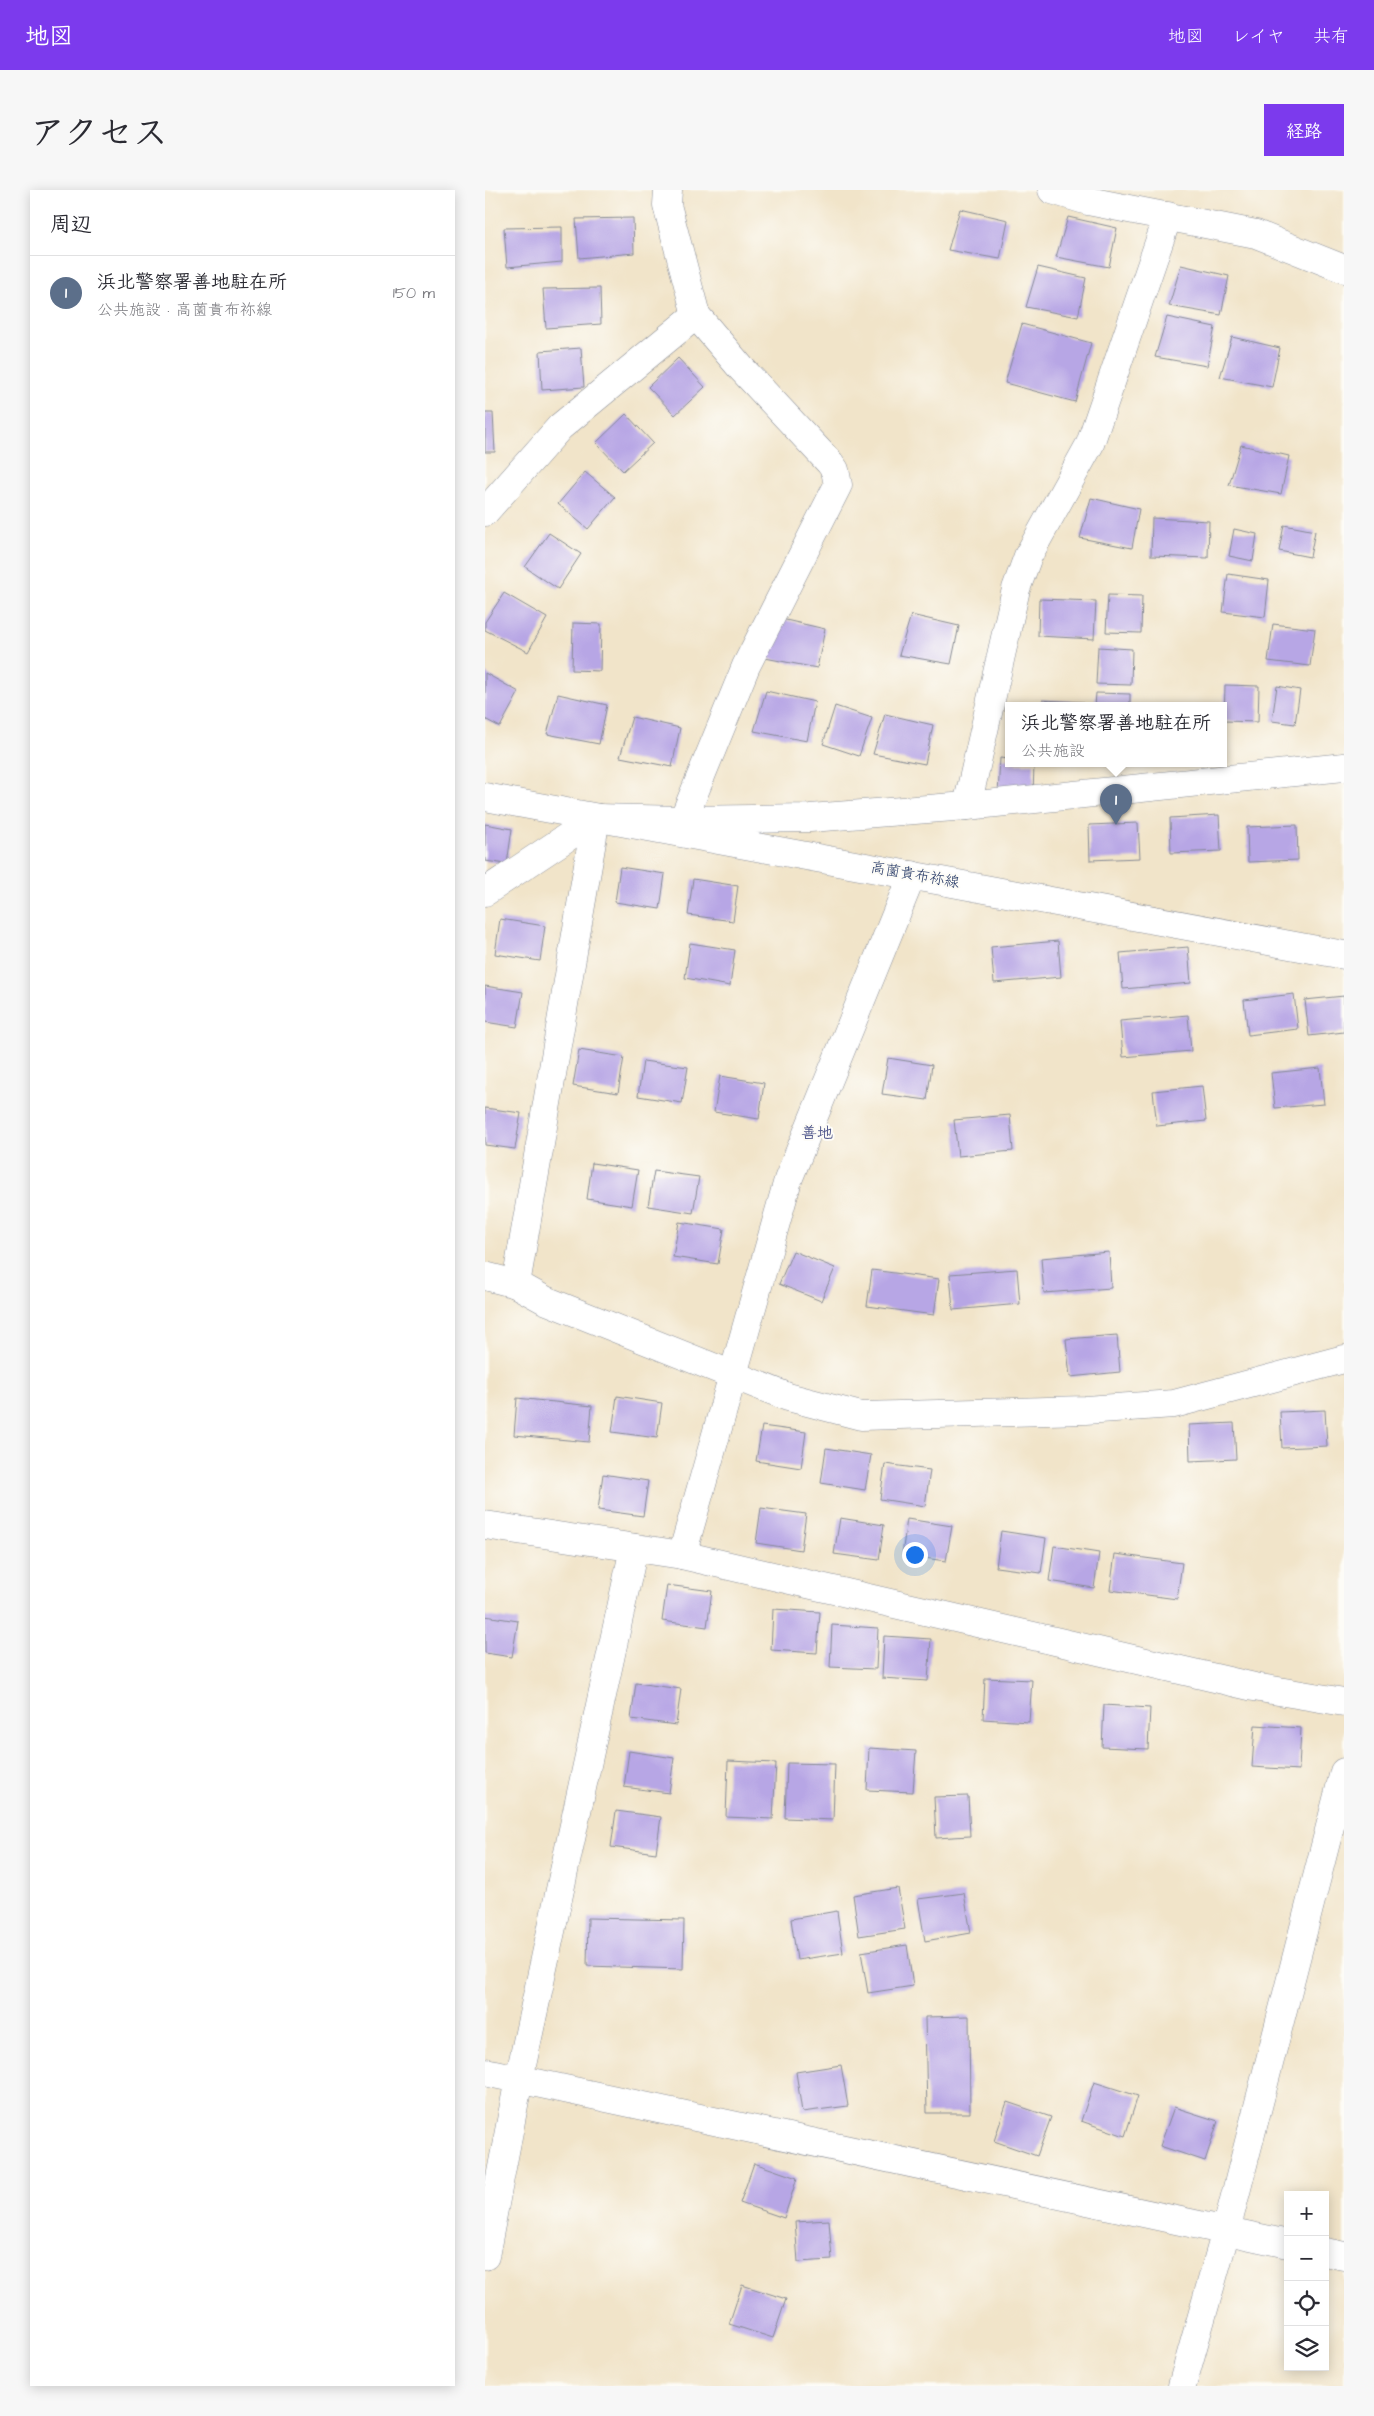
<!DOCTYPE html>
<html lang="ja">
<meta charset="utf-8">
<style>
:root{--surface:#fff;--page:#f7f7f7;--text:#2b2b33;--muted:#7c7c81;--line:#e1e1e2;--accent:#7c3aed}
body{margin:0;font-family:"Architects Daughter","Klee One",sans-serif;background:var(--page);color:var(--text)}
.controls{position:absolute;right:15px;bottom:15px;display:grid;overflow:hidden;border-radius:0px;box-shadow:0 2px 12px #0003}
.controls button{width:45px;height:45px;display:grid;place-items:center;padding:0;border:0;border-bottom:1px solid var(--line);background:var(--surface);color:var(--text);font:25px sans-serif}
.you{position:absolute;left:429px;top:1364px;width:18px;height:18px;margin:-12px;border:4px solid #fff;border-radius:50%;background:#1a73e8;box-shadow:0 0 0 8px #1a73e833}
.badge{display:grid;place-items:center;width:32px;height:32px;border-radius:50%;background:var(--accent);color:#fff;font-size:16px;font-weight:700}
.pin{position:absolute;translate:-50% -41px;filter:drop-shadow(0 1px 2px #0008)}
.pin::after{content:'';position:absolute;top:26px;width:18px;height:15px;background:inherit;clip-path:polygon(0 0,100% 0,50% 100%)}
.popup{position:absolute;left:520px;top:512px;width:222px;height:65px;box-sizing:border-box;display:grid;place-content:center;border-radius:0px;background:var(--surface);filter:drop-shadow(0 1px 4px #0005);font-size:16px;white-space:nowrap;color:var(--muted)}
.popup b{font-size:19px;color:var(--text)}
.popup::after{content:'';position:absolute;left:50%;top:100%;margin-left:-10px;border:10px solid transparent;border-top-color:var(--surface)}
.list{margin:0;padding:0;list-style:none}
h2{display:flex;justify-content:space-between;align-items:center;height:65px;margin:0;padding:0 20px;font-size:21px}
h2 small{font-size:16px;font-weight:400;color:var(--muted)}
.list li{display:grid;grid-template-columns:32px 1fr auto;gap:15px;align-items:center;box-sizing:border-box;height:75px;padding:0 20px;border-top:1px solid var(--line)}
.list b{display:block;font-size:19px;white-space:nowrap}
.list p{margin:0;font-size:16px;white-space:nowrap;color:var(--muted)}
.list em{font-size:16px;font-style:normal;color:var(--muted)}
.icon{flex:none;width:28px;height:28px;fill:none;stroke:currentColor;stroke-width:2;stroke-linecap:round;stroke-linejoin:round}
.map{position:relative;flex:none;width:859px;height:2196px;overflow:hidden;border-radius:0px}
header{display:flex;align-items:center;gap:30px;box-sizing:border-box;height:70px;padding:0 25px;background:var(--accent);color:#fff}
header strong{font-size:24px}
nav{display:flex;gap:28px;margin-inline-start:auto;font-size:18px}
.intro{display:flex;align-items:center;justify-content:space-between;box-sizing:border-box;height:120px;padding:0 30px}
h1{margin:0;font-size:35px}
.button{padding:12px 22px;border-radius:0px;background:var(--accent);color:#fff;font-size:18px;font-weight:700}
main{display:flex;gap:30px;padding:0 30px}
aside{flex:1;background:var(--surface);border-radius:0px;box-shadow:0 2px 12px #0003}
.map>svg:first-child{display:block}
.building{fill:#b7a6e5}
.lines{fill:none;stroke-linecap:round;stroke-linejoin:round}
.minor-casing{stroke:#868a94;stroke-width:29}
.tertiary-casing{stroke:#868a94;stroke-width:29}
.secondary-casing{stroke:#868a94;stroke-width:29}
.minor{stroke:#fff;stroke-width:28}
.tertiary{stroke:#fff;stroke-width:28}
.secondary{stroke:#fff;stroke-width:28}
.labels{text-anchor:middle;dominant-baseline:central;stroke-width:4;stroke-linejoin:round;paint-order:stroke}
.street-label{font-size:15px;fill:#1b2f5e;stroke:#fdfcf7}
.neighbourhood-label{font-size:16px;font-weight:bold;fill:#52598d;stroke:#fdfcf7}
</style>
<header>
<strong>地図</strong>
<nav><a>地図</a><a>レイヤ</a><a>共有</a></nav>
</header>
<div class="intro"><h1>アクセス</h1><a class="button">経路</a></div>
<main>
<aside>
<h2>周辺<small></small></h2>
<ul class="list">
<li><span class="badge" style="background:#5c6f8a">1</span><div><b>浜北警察署善地駐在所</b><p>公共施設 · 高薗貴布祢線</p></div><em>150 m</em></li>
</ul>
</aside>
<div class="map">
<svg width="859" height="2196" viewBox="0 0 859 2196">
<rect width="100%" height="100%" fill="#fdfcf7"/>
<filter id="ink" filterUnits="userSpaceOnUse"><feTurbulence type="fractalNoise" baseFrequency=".02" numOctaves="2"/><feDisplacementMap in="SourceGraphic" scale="10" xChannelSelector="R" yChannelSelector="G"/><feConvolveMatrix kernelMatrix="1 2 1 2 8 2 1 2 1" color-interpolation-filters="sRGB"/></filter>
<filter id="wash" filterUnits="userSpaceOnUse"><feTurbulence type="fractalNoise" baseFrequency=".0096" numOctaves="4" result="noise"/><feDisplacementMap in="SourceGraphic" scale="20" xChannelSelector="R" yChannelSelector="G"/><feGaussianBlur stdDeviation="1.12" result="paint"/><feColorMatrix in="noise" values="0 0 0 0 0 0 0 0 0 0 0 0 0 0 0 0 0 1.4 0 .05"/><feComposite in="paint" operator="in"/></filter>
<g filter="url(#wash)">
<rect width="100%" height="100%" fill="#f1e4c9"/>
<g id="blocks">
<g class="building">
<polygon points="475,19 523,30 515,69 463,60"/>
<polygon points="583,27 632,38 624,77 571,67"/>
<polygon points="148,28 149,63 94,68 91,29"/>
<polygon points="77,37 77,72 22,77 19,38"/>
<polygon points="696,75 744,86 736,125 684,116"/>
<polygon points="553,77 601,88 593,127 541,117"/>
<polygon points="115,98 116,134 61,138 58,99"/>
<polygon points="682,127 730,137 722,176 670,167"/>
<polygon points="537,134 606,153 590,212 520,193"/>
<polygon points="747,147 795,158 787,197 735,187"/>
<polygon points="96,158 99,197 57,200 55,161"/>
<polygon points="193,168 220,197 190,225 163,197"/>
<polygon points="0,223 8,223 10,262 0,262"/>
<polygon points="141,224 168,253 138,281 111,253"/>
<polygon points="756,255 804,266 796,304 744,295"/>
<polygon points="100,282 130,307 103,339 73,314"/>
<polygon points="606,308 654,319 647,358 595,348"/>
<polygon points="667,328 724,331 723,368 666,366"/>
<polygon points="799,335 830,341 825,367 794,361"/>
<polygon points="749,339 772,344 768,371 744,366"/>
<polygon points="64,343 96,364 73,399 40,377"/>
<polygon points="743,384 784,390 780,427 738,422"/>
<polygon points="19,403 62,428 43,462 0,440 0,432"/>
<polygon points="623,405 657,406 656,443 621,442"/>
<polygon points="554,409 611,411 609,449 553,446"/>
<polygon points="426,425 474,436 466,474 414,465"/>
<polygon points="292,428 340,439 332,478 280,468"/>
<polygon points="88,433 116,434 115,481 87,480"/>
<polygon points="788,434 830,439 825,476 783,471"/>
<polygon points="613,457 647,459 646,495 611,494"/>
<polygon points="0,483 34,502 15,537 0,529"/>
<polygon points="740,495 774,496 773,532 739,531"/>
<polygon points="792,496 815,500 810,534 787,531"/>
<polygon points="281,501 330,512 322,551 269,541"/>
<polygon points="611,503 645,504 645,516 610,516"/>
<polygon points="73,504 122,515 114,554 62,544"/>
<polygon points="557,510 598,512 598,516 557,516"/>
<polygon points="350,516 387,528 374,566 338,554"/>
<polygon points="400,524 448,535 440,574 388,564"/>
<polygon points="147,527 195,538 187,577 135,567"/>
<polygon points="515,568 524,569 524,574 549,574 548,606 513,605"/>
<polygon points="734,625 736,661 686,663 685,628"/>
<polygon points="653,633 655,668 605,670 604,635"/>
<polygon points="0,634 27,639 22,674 0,671"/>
<polygon points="812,635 813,670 763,672 762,637"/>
<polygon points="135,677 180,684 175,719 130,712"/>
<polygon points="208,689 253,696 248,731 203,725"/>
<polygon points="15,729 60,736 55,771 10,764"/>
<polygon points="573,751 576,787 509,793 506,757"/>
<polygon points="205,753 250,760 245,796 200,788"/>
<polygon points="703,757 706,793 638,799 635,763"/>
<polygon points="0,796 38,802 32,837 0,832"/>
<polygon points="809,804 813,839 763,845 759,810"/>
<polygon points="859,806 859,842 824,846 820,810"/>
<polygon points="703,825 706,861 638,867 635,831"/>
<polygon points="94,860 139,867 133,903 88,896"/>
<polygon points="403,868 447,875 442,910 397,904"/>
<polygon points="158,871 203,877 197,913 153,906"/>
<polygon points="835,878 839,914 790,918 786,883"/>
<polygon points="235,886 279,893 274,929 229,922"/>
<polygon points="717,896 721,931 672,936 668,901"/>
<polygon points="0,918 36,923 30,959 0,955"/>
<polygon points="525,925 528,961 473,966 469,930"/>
<polygon points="107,973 153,980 147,1016 102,1009"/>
<polygon points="169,981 214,987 208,1023 163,1016"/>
<polygon points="194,1032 239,1039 233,1074 188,1067"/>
<polygon points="308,1061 350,1078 336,1111 294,1094"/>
<polygon points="624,1062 626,1098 559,1103 556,1068"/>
<polygon points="532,1079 535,1114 468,1120 465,1084"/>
<polygon points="387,1080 454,1089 449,1125 382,1116"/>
<polygon points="632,1145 635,1182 585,1187 581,1149"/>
<polygon points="132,1206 177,1213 172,1248 127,1242"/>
<polygon points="32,1208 107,1216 104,1252 29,1245"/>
<polygon points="840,1220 842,1256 797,1258 795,1222"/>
<polygon points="749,1233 751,1269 705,1271 704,1235"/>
<polygon points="277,1236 321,1242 316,1278 271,1271"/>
<polygon points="341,1258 386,1265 380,1300 336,1293"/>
<polygon points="400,1274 445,1280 440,1316 395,1309"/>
<polygon points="118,1284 163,1291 158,1326 113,1320"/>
<polygon points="276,1318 321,1324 316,1360 271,1353"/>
<polygon points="355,1328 399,1335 394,1370 349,1364"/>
<polygon points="422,1329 467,1336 461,1371 417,1365"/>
<polygon points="516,1341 561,1348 556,1383 511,1377"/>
<polygon points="569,1356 614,1363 609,1398 564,1391"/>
<polygon points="630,1364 697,1373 692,1409 625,1400"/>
<polygon points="182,1395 227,1401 222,1437 177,1431"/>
<polygon points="288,1419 335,1422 332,1463 286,1460"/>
<polygon points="0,1426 33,1431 27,1467 0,1463"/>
<polygon points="347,1435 393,1438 391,1479 345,1477"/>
<polygon points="399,1446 446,1449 443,1491 397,1488"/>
<polygon points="500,1488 547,1490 544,1532 498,1529"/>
<polygon points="151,1493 196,1499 191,1535 146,1529"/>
<polygon points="619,1515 665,1518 663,1559 617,1557"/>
<polygon points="770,1535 816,1538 814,1580 767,1577"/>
<polygon points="384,1558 431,1561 428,1602 382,1600"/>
<polygon points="144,1561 189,1568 184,1603 139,1597"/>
<polygon points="243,1571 291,1573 288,1629 241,1627"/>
<polygon points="302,1573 350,1574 348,1630 300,1628"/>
<polygon points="483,1606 485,1646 451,1648 449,1607"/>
<polygon points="131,1621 176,1627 171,1663 126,1657"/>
<polygon points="413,1698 420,1739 374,1746 368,1705"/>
<polygon points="479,1703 486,1743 440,1751 433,1709"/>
<polygon points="352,1721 358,1763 312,1770 306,1729"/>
<polygon points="103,1728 199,1730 198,1779 102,1776"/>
<polygon points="422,1755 428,1796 383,1803 376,1762"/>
<polygon points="484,1826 485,1923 442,1923 440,1827"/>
<polygon points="356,1875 363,1916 317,1922 311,1882"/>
<polygon points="609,1892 653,1906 640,1946 596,1931"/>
<polygon points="522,1912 566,1927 552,1966 509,1951"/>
<polygon points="689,1917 733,1931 720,1971 675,1956"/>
<polygon points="269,1973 312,1988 299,2028 255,2013"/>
<polygon points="344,2030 347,2070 313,2072 310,2032"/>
<polygon points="257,2095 301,2109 288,2148 244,2134"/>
</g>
</g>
</g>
<g filter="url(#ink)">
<use href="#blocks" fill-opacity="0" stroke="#868a94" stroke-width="1"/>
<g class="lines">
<g class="minor-casing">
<g id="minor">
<polyline points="183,0 182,15 211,125 256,178 345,273 350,280 353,295 261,476 198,630"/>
<polyline points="567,0 603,11 771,44 859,79"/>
<polyline points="0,322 75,237 211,125"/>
<polyline points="482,616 531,399 543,366 605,254 683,26"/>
<polyline points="0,702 111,628 198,630 325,628 482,616 859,577"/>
<polyline points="0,1086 31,1094 60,1110 303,1207 376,1226 600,1220 689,1214 859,1169"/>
<polyline points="31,1094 111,628"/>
<polyline points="0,1335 197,1365 769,1497 859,1512"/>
<polyline points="197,1365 303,990 427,685"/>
<polyline points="0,1882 803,2054"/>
<polyline points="840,2062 859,2066"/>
<polyline points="0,2066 34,1889 149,1358"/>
</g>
</g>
<g class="tertiary-casing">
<polyline id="tertiary" points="697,2196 741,2041 859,1582"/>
</g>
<g class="secondary-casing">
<polyline id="secondary" points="0,607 859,765"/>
</g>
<use href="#minor" class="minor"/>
<use href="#tertiary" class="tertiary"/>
<use href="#secondary" class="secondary"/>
</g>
</g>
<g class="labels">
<g class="street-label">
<text transform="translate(430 685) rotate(10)">高薗貴布祢線</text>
</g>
<g class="neighbourhood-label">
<text x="332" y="943">善地</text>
</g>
</g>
</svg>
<div class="controls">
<button>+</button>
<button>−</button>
<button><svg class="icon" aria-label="locate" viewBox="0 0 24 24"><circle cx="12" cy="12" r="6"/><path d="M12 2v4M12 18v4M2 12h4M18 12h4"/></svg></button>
<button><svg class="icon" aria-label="layers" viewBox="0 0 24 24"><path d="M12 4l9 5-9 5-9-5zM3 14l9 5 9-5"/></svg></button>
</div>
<div class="you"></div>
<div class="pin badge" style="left:631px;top:635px;background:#5c6f8a">1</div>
<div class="popup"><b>浜北警察署善地駐在所</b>公共施設</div>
</div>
</main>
